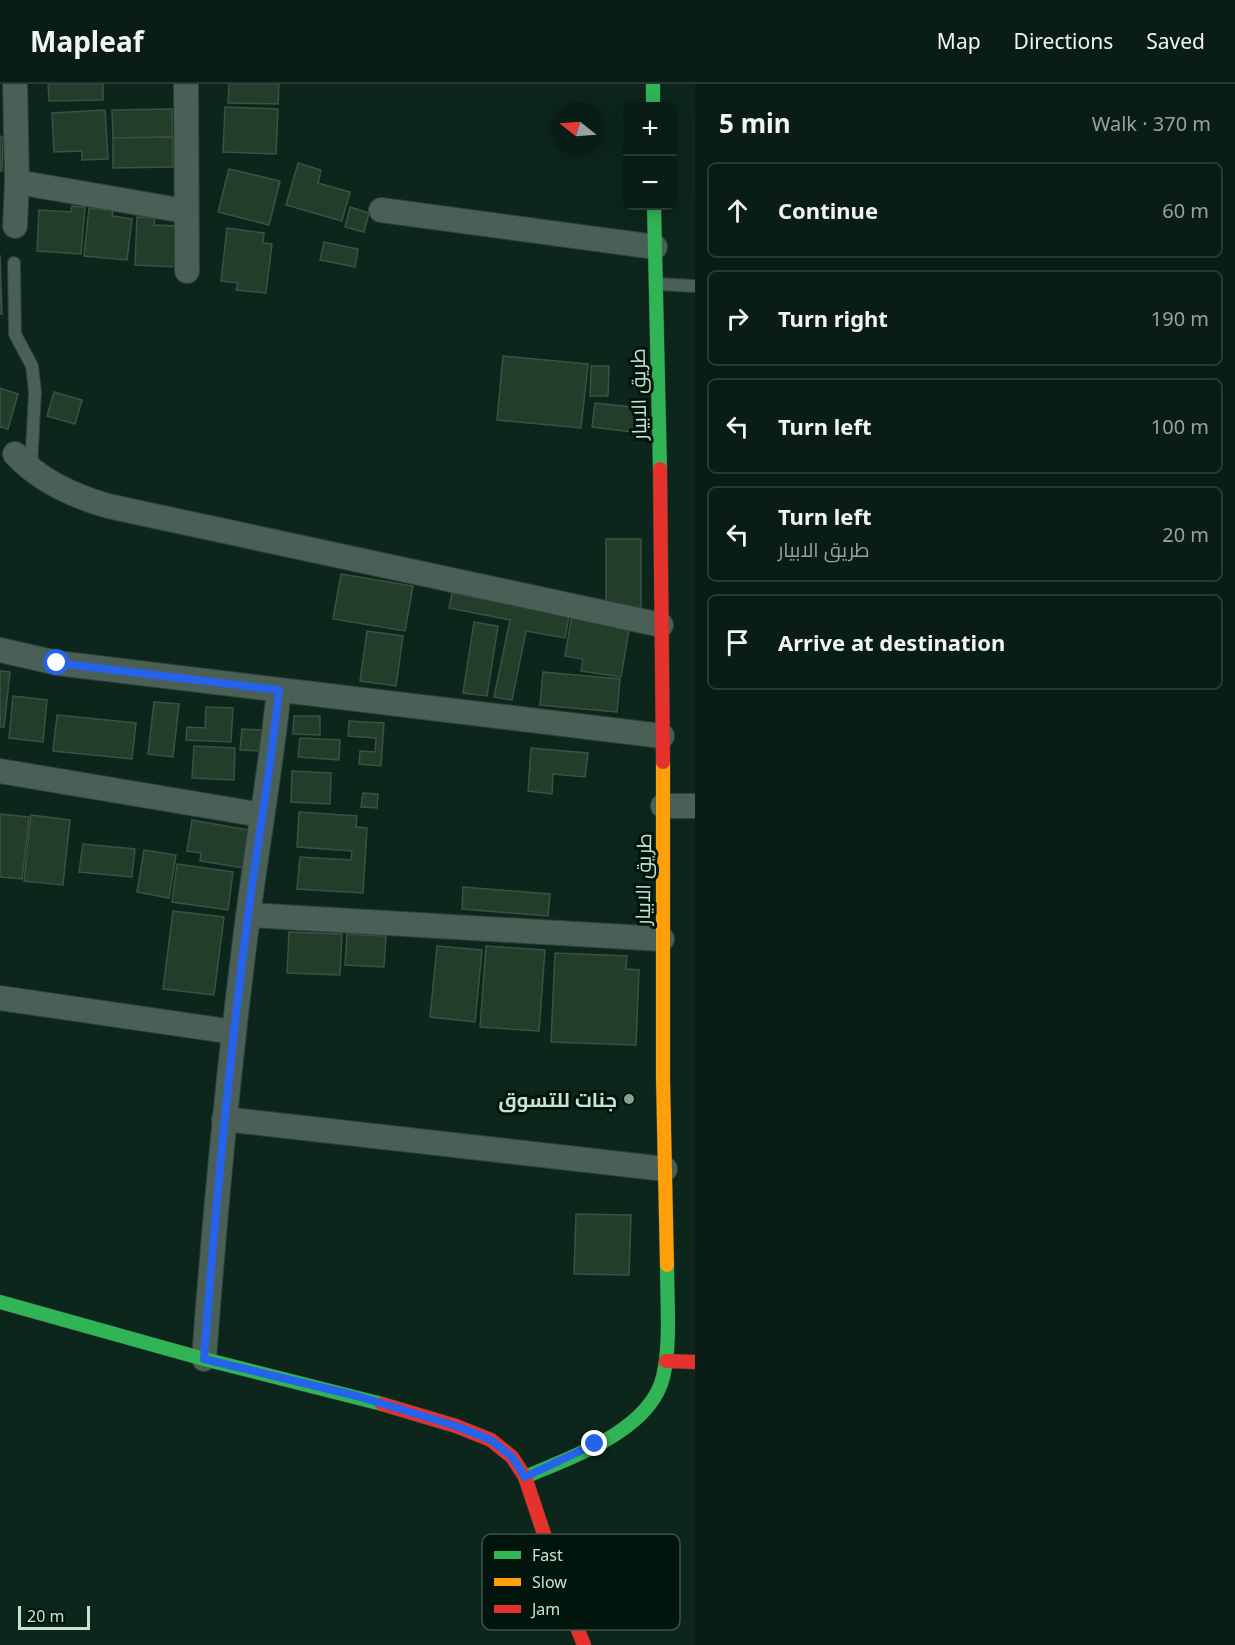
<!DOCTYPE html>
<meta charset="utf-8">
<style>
:root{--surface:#091c15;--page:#12251e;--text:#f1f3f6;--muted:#99a1a0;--line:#293a34}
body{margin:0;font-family:"Noto Sans",Cairo,sans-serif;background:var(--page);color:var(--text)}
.controls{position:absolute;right:18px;top:18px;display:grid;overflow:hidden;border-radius:9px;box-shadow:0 3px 15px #0003}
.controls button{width:54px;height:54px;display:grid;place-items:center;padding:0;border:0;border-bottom:2px solid var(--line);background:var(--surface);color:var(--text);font:30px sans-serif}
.compass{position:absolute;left:551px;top:18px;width:54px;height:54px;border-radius:50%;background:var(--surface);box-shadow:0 3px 15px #0003;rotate:287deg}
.scale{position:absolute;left:18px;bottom:15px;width:72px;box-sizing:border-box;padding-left:6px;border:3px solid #c6e3d4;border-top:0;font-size:16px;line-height:21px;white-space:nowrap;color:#c6e3d4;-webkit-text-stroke:4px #01150c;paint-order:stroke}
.stop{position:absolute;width:18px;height:18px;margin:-14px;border:4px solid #2563eb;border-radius:50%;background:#fff}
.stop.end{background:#2563eb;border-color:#fff;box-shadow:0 2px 6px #0008}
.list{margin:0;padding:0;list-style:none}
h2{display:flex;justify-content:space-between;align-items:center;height:78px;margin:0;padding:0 24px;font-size:26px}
h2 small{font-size:20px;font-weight:400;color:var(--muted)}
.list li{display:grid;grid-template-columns:39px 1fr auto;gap:18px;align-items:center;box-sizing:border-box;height:96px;margin:0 12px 12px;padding:0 12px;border:2px solid var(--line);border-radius:9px}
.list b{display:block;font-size:22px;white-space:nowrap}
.list p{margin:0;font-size:20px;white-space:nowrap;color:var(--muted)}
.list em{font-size:20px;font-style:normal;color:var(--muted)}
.icon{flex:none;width:33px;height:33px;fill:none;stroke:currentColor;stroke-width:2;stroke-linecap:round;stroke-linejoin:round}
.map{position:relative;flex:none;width:695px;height:1561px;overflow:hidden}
header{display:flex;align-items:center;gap:36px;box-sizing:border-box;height:84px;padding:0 30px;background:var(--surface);border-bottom:2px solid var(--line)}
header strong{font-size:28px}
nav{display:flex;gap:33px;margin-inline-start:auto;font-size:21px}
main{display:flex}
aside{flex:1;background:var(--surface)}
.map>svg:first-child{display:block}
.building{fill:#233d2b;stroke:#3d5044;stroke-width:1.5}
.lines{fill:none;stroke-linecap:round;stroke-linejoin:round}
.lane-casing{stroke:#2f413a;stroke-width:14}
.street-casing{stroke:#2f413a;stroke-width:26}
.fast-casing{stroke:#2f413a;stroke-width:15}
.slow-casing{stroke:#2f413a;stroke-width:15}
.jam-casing{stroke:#2f413a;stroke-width:15}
.lane{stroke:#4a5f56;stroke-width:12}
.street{stroke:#4a5f56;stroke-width:24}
.fast{stroke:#30b455;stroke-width:14}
.slow{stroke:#ff9f0a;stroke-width:14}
.jam{stroke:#e5322d;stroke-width:14}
.route{stroke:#2563eb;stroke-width:8}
.poi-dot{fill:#85a194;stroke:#01150c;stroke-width:2}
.labels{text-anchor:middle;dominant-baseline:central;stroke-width:6;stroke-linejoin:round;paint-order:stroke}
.street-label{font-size:20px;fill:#c6e3d4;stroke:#01150c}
.poi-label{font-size:20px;font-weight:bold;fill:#c6e3d4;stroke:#01150c;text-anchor:end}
.key{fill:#01150c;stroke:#3c5348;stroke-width:1.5}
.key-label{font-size:16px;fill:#c6e3d4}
</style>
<header>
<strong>Mapleaf</strong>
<nav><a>Map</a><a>Directions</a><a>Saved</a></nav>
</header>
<main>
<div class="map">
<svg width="695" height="1561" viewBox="0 0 695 1561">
<rect width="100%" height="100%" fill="#0c261c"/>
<g class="building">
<polygon points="48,0 103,0 103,16 49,17"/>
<polygon points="229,0 279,0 278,20 228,19"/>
<polygon points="225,23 278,25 276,70 223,68"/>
<polygon points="172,25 172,53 113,54 112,26"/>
<polygon points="105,26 108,75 82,76 82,67 54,68 52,29"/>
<polygon points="0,52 3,53 2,87 0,87"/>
<polygon points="173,53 173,83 113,84 113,54"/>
<polygon points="298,79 321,86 318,99 350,108 342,137 286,121"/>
<polygon points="229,85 280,97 269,141 218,128"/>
<polygon points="72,122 85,123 81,170 37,167 39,126 71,128"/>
<polygon points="350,123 369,129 364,148 345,143"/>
<polygon points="89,124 113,127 112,132 132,135 127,176 84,172"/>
<polygon points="137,133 155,134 154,141 181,142 180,183 135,181"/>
<polygon points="227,144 264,149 263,159 272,160 266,209 236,206 238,199 221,197"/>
<polygon points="324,158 358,165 355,183 320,176"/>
<polygon points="0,171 2,230 0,230"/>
<polygon points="503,272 588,280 581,344 497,336"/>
<polygon points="591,282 609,282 608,312 590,312"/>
<polygon points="0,304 18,310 8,345 0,343"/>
<polygon points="54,308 82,316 75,340 47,332"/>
<polygon points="595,319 642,324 640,349 592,343"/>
<rect x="606" y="455" width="35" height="68"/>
<polygon points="341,490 413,502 405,547 333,535"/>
<polygon points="452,509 569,532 565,554 526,547 512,616 494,613 510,536 449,524"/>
<polygon points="572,531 630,540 621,593 581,587 583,575 565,572"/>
<polygon points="474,538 498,542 487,612 463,609"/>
<polygon points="367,547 403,552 396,602 360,597"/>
<polygon points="0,587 10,588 4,643 0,643"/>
<polygon points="543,588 620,595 617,628 540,621"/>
<polygon points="13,612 47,616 43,658 9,654"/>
<polygon points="154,618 179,620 173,673 148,670"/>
<polygon points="206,623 233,624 231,658 186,656 187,643 205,644"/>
<polygon points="57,631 136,639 132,675 53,667"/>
<polygon points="294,632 320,632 320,651 293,650"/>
<polygon points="349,637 384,639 381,682 359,680 360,667 375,668 376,654 348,652"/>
<polygon points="242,645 262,646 261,667 240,666"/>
<polygon points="300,654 340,656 339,676 298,673"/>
<polygon points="194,662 235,664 234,696 192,694"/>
<polygon points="531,664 588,669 585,693 553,690 552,710 528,707"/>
<polygon points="292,687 331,689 330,720 291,718"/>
<polygon points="363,709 378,710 377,724 361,723"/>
<polygon points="299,728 357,732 356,743 367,744 363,809 297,805 300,773 351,776 352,767 297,763"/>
<polygon points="0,730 29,733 22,795 0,793"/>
<polygon points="31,731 70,736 63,801 24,797"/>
<polygon points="192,736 249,746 243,784 200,777 201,769 187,767"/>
<polygon points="83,760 135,765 132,793 79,788"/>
<polygon points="144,766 176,771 169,814 137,808"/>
<polygon points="177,780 233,788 228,826 172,818"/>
<polygon points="463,803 550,810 548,832 462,825"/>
<polygon points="173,827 224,833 214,911 163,905"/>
<polygon points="289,848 342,850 340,891 287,889"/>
<polygon points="347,850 386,852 384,883 345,881"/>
<polygon points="437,862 482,866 475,938 430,933"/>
<polygon points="486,862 545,866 539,947 480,943"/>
<polygon points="555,869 627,872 626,885 639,886 636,961 551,958"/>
<polygon points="576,1130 631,1131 629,1191 574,1190"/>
</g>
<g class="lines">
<g class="lane-casing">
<g id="lane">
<polyline points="14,179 15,250 32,282 35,308 31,384"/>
<polyline points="657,200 695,202"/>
</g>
</g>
<g class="street-casing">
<g id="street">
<polyline points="15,0 17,98 15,142"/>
<polyline points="186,0 187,187"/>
<polyline points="17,98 185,127"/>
<polyline points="381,126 655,163"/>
<path d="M15,370C40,397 73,412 108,422L661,541"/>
<polyline points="0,566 57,579 662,652"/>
<polyline points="0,687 262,731"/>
<polyline points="663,722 695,722"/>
<polyline points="248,831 662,855"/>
<polyline points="0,914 234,948"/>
<polyline points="224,1035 665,1085"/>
<path d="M204,1275C215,1127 229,979 248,832C258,756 271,682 279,606"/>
</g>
</g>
<g class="fast-casing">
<g id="fast">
<polyline points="653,0 653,22"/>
<polyline points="654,122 660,385"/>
<polyline points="0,1218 204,1275 382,1320"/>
<path d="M525,1393C571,1373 650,1347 663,1293C671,1261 667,1215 667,1181"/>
</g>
</g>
<g class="slow-casing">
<polyline id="slow" points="663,678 663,995 667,1181"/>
</g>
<g class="jam-casing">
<g id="jam">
<polyline points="660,385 663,678"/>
<polyline points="666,1277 695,1278"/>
<polyline points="382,1320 456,1342 491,1356 512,1373 525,1393 566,1516 584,1561"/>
</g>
</g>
<use href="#lane" class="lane"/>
<use href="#street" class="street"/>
<use href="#fast" class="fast"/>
<use href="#slow" class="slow"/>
<use href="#jam" class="jam"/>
</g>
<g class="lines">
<path class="route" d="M57,579L279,606C271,682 258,756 248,831C229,979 215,1127 204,1275L357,1312L456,1342L491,1356L512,1373L525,1393L595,1360"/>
</g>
<circle class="poi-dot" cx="629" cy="1015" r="6"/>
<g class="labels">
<g class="street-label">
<text transform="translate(638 310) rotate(-91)">طريق الابيار</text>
<text transform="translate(643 795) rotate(-89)">طريق الابيار</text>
</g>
<g class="poi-label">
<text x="617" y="1015">جنات للتسوق</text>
</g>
</g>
<rect x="482" y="1450" width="198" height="96" rx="9" class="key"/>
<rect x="494" y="1467" width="27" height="8" fill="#30b455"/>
<rect x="494" y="1494" width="27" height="8" fill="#ff9f0a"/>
<rect x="494" y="1521" width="27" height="8" fill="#e5322d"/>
<g class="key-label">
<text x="532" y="1477">Fast</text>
<text x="532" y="1504">Slow</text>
<text x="532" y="1531">Jam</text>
</g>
</svg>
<div class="controls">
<button>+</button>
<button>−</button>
</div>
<svg class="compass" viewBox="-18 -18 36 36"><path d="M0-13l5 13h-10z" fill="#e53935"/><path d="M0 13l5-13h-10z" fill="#99a1a0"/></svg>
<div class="scale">20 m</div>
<div class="stop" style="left:57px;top:579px"></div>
<div class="stop end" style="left:595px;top:1360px"></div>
</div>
<aside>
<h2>5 min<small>Walk · 370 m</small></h2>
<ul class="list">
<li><svg class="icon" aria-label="ahead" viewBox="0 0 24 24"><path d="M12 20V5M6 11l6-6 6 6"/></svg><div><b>Continue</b></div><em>60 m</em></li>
<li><svg class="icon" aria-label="right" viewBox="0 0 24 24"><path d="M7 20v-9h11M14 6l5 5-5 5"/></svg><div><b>Turn right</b></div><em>190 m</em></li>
<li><svg class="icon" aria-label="left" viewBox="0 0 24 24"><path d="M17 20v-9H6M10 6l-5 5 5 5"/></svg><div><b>Turn left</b></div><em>100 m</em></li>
<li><svg class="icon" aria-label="left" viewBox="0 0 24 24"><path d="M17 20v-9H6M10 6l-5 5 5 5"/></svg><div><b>Turn left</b><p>طريق الابيار</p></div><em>20 m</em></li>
<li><svg class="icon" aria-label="arrive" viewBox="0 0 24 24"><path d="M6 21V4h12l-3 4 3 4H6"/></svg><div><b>Arrive at destination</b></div></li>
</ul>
</aside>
</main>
